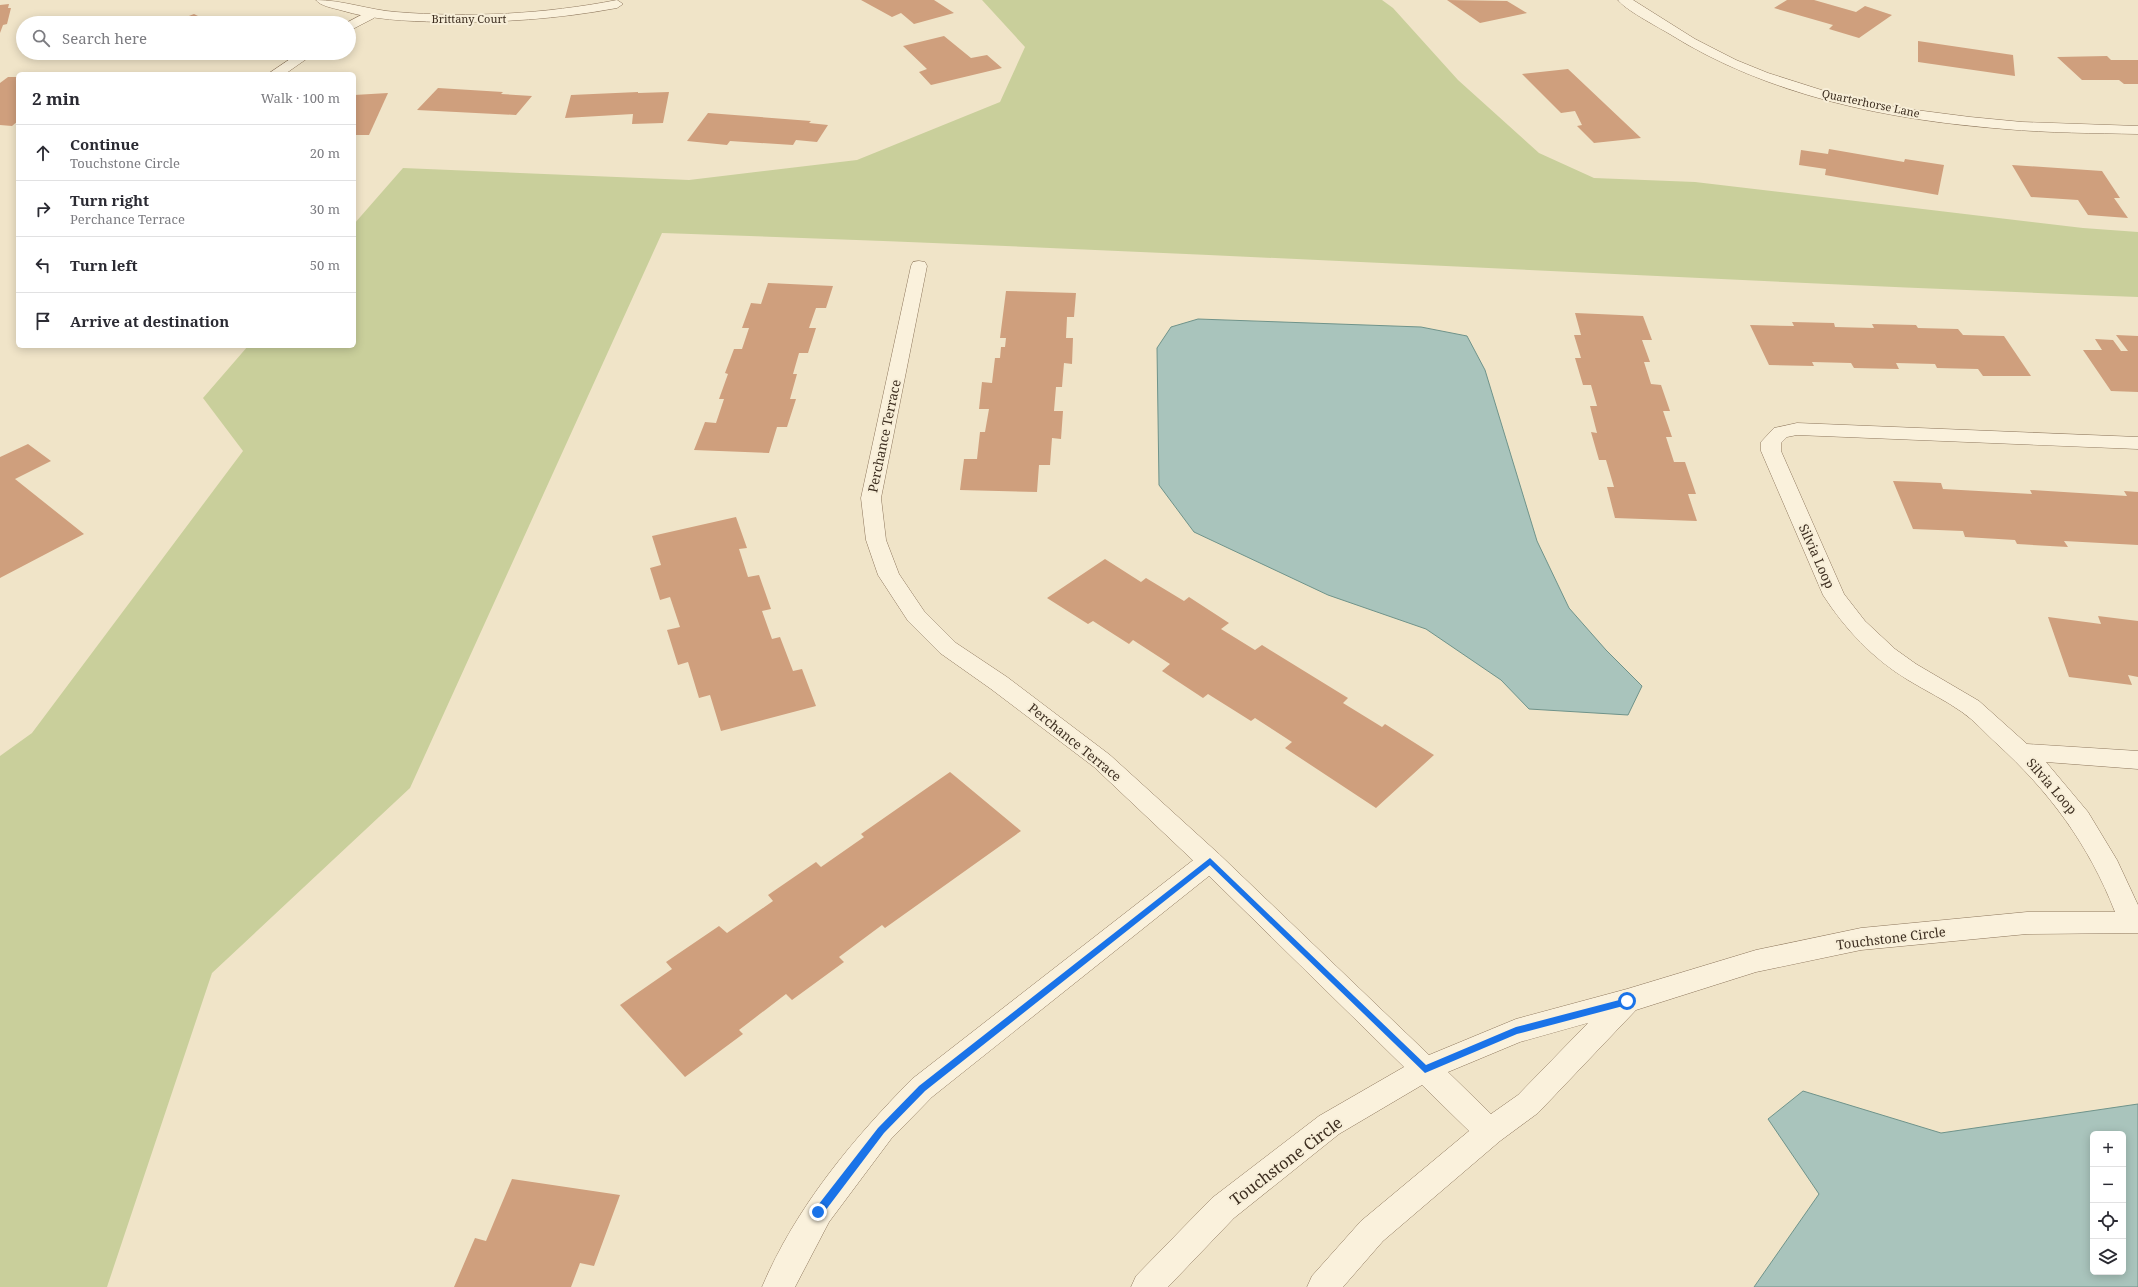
<!DOCTYPE html>
<meta charset="utf-8">
<style>
:root{--surface:#fff;--page:#f7f7f7;--text:#2b2b33;--muted:#7c7c81;--line:#e1e1e2}
body{margin:0;font-family:"Noto Serif",serif;background:var(--page);color:var(--text)}
.controls{position:absolute;right:12px;bottom:12px;display:grid;overflow:hidden;border-radius:6px;box-shadow:0 2px 10px #0003}
.controls button{width:36px;height:36px;display:grid;place-items:center;padding:0;border:0;border-bottom:1px solid var(--line);background:var(--surface);color:var(--text);font:20px sans-serif}
.stop{position:absolute;width:12px;height:12px;margin:-9px;border:3px solid #1a73e8;border-radius:50%;background:#fff}
.stop.end{background:#1a73e8;border-color:#fff;box-shadow:0 1px 4px #0008}
.list{margin:0;padding:0;list-style:none}
h2{display:flex;justify-content:space-between;align-items:center;height:52px;margin:0;padding:0 16px;font-size:17px}
h2 small{font-size:13px;font-weight:400;color:var(--muted)}
.list li{display:grid;grid-template-columns:26px 1fr auto;gap:12px;align-items:center;box-sizing:border-box;height:56px;padding:0 16px;border-top:1px solid var(--line)}
.list b{display:block;font-size:15px;white-space:nowrap}
.list p{margin:0;font-size:13px;white-space:nowrap;color:var(--muted)}
.list em{font-size:13px;font-style:normal;color:var(--muted)}
.icon{flex:none;width:22px;height:22px;fill:none;stroke:currentColor;stroke-width:2;stroke-linecap:round;stroke-linejoin:round}
.map{position:relative;flex:none;width:2138px;height:1287px;overflow:hidden}
.search{position:absolute;background:var(--surface);box-shadow:0 2px 10px #0003;left:16px;top:16px;width:340px;height:44px;display:flex;align-items:center;gap:10px;box-sizing:border-box;padding:0 14px;border-radius:22px;color:var(--muted);font-size:15px}
.panel{position:absolute;background:var(--surface);box-shadow:0 2px 10px #0003;left:16px;top:72px;width:340px;height:276px;border-radius:6px}
.map>svg:first-child{display:block}
.green{fill:#c9cf9b}
.water{fill:#a9c4bc;stroke:#6f938a;fill-rule:evenodd}
.building{fill:#cf9f7d}
.lines{fill:none;stroke-linecap:round;stroke-linejoin:round}
.service-casing{stroke:#8d765c;stroke-width:1}
.minor-casing{stroke:#8d765c;stroke-width:1}
.service{fill:#faf1dc;fill-rule:evenodd}
.minor{fill:#faf1dc;fill-rule:evenodd}
.route{fill:#1a73e8}
.labels{text-anchor:middle;dominant-baseline:central;stroke-width:4;stroke-linejoin:round;paint-order:stroke}
.far-street-label{font-size:11px;fill:#3d2e20;stroke:#f7eed8}
.street-label{font-size:13px;fill:#3d2e20;stroke:#f7eed8}
.near-street-label{font-size:16px;fill:#3d2e20;stroke:#f7eed8}
</style>
<div class="map">
<svg width="2138" height="1287" viewBox="0 0 2138 1287">
<rect width="100%" height="100%" fill="#f0e4c8"/>
<path class="green" d="M982,0H1382L1393,8L1458,80L1539,153L1594,178L1695,182L2083,228L2138,232V297C1646,278 1154,249 662,233L410,788L212,973L107,1287H0V756L32,733L243,451L203,398L248,346H354V224L403,168L689,180L857,160L1000,102L1025,47Z"/>
<g class="water">
<polygon points="1198,319 1421,327 1467,336 1485,370 1537,541 1569,608 1606,650 1642,686 1628,715 1529,709 1501,680 1426,629 1328,595 1194,532 1159,485 1157,348 1171,327"/>
<path d="M1803,1091L1941,1133L2138,1104V1287H1754L1819,1194L1768,1119ZM2093,1134H2123V1272H2093Z"/>
</g>
<g class="building">
<polygon points="861,0 934,0 954,13 914,24 901,13 892,17"/>
<polygon points="1447,0 1507,1 1527,13 1480,23"/>
<polygon points="1787,0 1814,0 1856,12 1865,6 1892,15 1859,38 1829,29 1833,25 1774,8"/>
<polygon points="9,4 8,8 11,8 7,24 3,25 0,33 0,5"/>
<polygon points="194,14 212,23 171,23"/>
<polygon points="944,36 971,58 987,55 1002,68 931,85 919,72 927,69 903,46"/>
<polygon points="1918,41 2013,55 2015,76 1918,62"/>
<polygon points="2107,56 2111,60 2138,60 2138,84 2124,84 2119,80 2082,80 2057,57"/>
<polygon points="1568,69 1641,138 1594,143 1577,126 1582,125 1575,111 1561,113 1522,74"/>
<polygon points="8,77 18,77 18,121 12,126 0,125 0,83"/>
<polygon points="438,88 503,92 501,94 532,96 516,115 417,110"/>
<polygon points="638,92 638,93 669,92 663,123 632,124 633,114 565,118 571,95"/>
<polygon points="388,93 369,135 354,135 354,95"/>
<polygon points="708,113 811,121 809,123 828,125 817,142 796,140 793,145 730,141 727,145 687,141"/>
<polygon points="1829,149 1904,162 1905,159 1944,165 1938,195 1825,175 1826,169 1799,165 1801,150 1828,154"/>
<polygon points="2012,165 2102,171 2120,198 2114,198 2128,218 2088,215 2078,200 2031,197"/>
<polygon points="768,283 833,286 826,308 816,308 809,328 816,328 808,353 799,353 793,374 797,374 790,399 796,399 787,427 777,427 769,453 694,450 705,422 716,423 724,399 719,399 728,374 725,373 734,349 742,349 749,328 742,328 751,303 761,304"/>
<polygon points="1006,291 1076,293 1074,317 1067,317 1066,338 1073,338 1072,364 1064,363 1062,387 1056,387 1054,411 1063,411 1061,439 1052,438 1050,465 1039,465 1037,492 960,490 964,459 977,459 980,432 985,432 989,409 979,409 982,382 992,383 995,358 1000,358 1001,347 1005,347 1006,338 1000,338"/>
<polygon points="1575,313 1643,316 1652,340 1642,340 1650,362 1644,362 1651,384 1661,385 1670,411 1663,411 1672,437 1666,437 1674,462 1685,462 1696,494 1688,494 1697,521 1615,518 1607,487 1614,487 1606,460 1599,460 1591,432 1597,433 1590,406 1597,406 1591,385 1583,385 1575,358 1581,358 1574,335 1581,335"/>
<polygon points="1792,322 1834,323 1835,327 1874,328 1872,324 1916,325 1918,328 1958,329 1963,335 2004,336 2031,376 1983,376 1978,369 1937,368 1935,364 1896,363 1899,369 1854,368 1851,363 1812,362 1814,366 1769,365 1750,325 1794,326"/>
<polygon points="2116,335 2138,336 2138,392 2111,391 2083,350 2102,350 2095,339 2113,340 2121,351 2128,351"/>
<polygon points="28,444 51,461 15,479 84,534 0,578 0,457"/>
<polygon points="1893,481 1941,483 1943,489 2032,494 2030,490 2127,496 2124,491 2138,492 2138,545 2064,541 2068,547 2017,544 2015,540 1965,537 1963,531 1913,529"/>
<polygon points="736,517 747,548 739,549 748,577 759,575 771,609 762,611 772,639 780,637 793,671 802,669 816,706 721,731 710,695 699,698 688,662 678,665 667,630 680,627 670,597 660,600 650,568 661,565 652,536"/>
<polygon points="1105,559 1141,582 1146,578 1184,601 1189,597 1229,623 1221,629 1255,650 1262,645 1348,698 1343,703 1382,727 1385,724 1434,755 1376,808 1285,748 1292,742 1255,718 1251,721 1208,694 1203,698 1162,671 1170,664 1133,640 1129,644 1093,621 1088,624 1047,598"/>
<polygon points="2098,616 2138,621 2138,677 2128,675 2132,685 2069,677 2048,617 2101,624"/>
<polygon points="950,772 1021,831 885,928 882,925 839,957 844,962 792,1000 786,994 739,1030 743,1034 685,1077 620,1005 672,969 666,962 719,926 727,933 773,901 768,895 816,862 821,867 864,837 861,834"/>
<polygon points="512,1179 620,1195 594,1266 580,1263 571,1287 454,1287 475,1238 486,1241"/>
</g>
<g class="lines">
<g class="service-casing">
<g id="service">
<polygon points="369,11 376,15 374,18 349,31 349,23 346,23"/>
<polygon points="299,53 315,53 285,74 268,74"/>
<path d="M1210,851L1219,854L1223,861L1219,868L932,1097L891,1139L829,1222L795,1287H762C796,1207 852,1140 912,1079L1201,854Z"/>
</g>
</g>
<g class="minor-casing">
<g id="minor">
<path d="M316,0C343,0 369,10 396,12C470,18 545,14 617,0L623,4L617,8C558,19 499,23 439,22C406,21 373,20 340,10C333,8 320,6 316,0Z"/>
<path d="M1618,0H1633L1695,39L1736,60L1768,73L1834,94L1900,108L1970,117L2022,122L2138,126V134C2094,133 2049,133 2005,129C1888,120 1768,96 1668,33C1656,26 1624,9 1618,0Z"/>
<path d="M919,261L925,262L927,266L881,498L886,540L899,574L924,611L956,643L1007,677L1110,755L1219,854L1429,1055L1516,1019L1627,989L1756,950L1861,928L2027,912H2115C2089,845 2049,791 1996,743C1985,733 1975,721 1962,712C1945,700 1926,691 1908,680C1873,659 1845,629 1823,595L1761,451V442L1774,428L1797,423L2138,437V449L1797,435L1787,437L1781,443V451L1844,594L1865,621L1895,649L1916,664L1979,701L2027,744L2138,751V769L2046,762L2088,812L2117,860L2138,905V933L2027,934L1861,950L1756,972L1636,1010L1538,1113L1500,1141L1383,1241L1343,1287H1307L1312,1276L1361,1221L1469,1131L1422,1085L1339,1134L1234,1218L1168,1287H1131L1136,1276L1212,1198L1319,1116L1404,1067L1201,868L1094,767L991,689L940,653L908,621L878,575L866,540L861,498L911,266L913,262ZM1588,1023L1518,1095L1491,1114L1448,1072L1520,1042Z"/>
</g>
</g>
<use href="#service" class="service"/>
<use href="#minor" class="minor"/>
</g>
<polygon class="route" points="1210,858 1426,1065 1516,1027 1627,998 1631,1001 1627,1005 1517,1034 1425,1073 1210,865 925,1091 884,1133 822,1215 815,1215 815,1209 878,1128 919,1086"/>
<g class="labels">
<g class="far-street-label">
<text x="469" y="18">Brittany Court</text>
<text transform="translate(1871 103) rotate(12)">Quarterhorse Lane</text>
</g>
<g class="street-label">
<text transform="translate(884 436) rotate(-78)">Perchance Terrace</text>
<text transform="translate(1817 556) rotate(66)">Silvia Loop</text>
<text transform="translate(1075 742) rotate(39)">Perchance Terrace</text>
<text transform="translate(2052 786) rotate(49)">Silvia Loop</text>
<text transform="translate(1891 938) rotate(-7)">Touchstone Circle</text>
</g>
<g class="near-street-label">
<text transform="translate(1286 1161) rotate(-37)">Touchstone Circle</text>
</g>
</g>
</svg>
<div class="controls">
<button>+</button>
<button>−</button>
<button><svg class="icon" aria-label="locate" viewBox="0 0 24 24"><circle cx="12" cy="12" r="6"/><path d="M12 2v4M12 18v4M2 12h4M18 12h4"/></svg></button>
<button><svg class="icon" aria-label="layers" viewBox="0 0 24 24"><path d="M12 4l9 5-9 5-9-5zM3 14l9 5 9-5"/></svg></button>
</div>
<div class="stop" style="left:1627px;top:1001px"></div>
<div class="stop end" style="left:818px;top:1212px"></div>
<div class="search"><svg class="icon" aria-label="search" viewBox="0 0 24 24"><circle cx="10" cy="10" r="6"/><path d="M15 15l6 6"/></svg>Search here</div>
<section class="panel">
<h2>2 min<small>Walk · 100 m</small></h2>
<ul class="list">
<li><svg class="icon" aria-label="ahead" viewBox="0 0 24 24"><path d="M12 20V5M6 11l6-6 6 6"/></svg><div><b>Continue</b><p>Touchstone Circle</p></div><em>20 m</em></li>
<li><svg class="icon" aria-label="right" viewBox="0 0 24 24"><path d="M7 20v-9h11M14 6l5 5-5 5"/></svg><div><b>Turn right</b><p>Perchance Terrace</p></div><em>30 m</em></li>
<li><svg class="icon" aria-label="left" viewBox="0 0 24 24"><path d="M17 20v-9H6M10 6l-5 5 5 5"/></svg><div><b>Turn left</b></div><em>50 m</em></li>
<li><svg class="icon" aria-label="arrive" viewBox="0 0 24 24"><path d="M6 21V4h12l-3 4 3 4H6"/></svg><div><b>Arrive at destination</b></div></li>
</ul>
</section>
</div>
